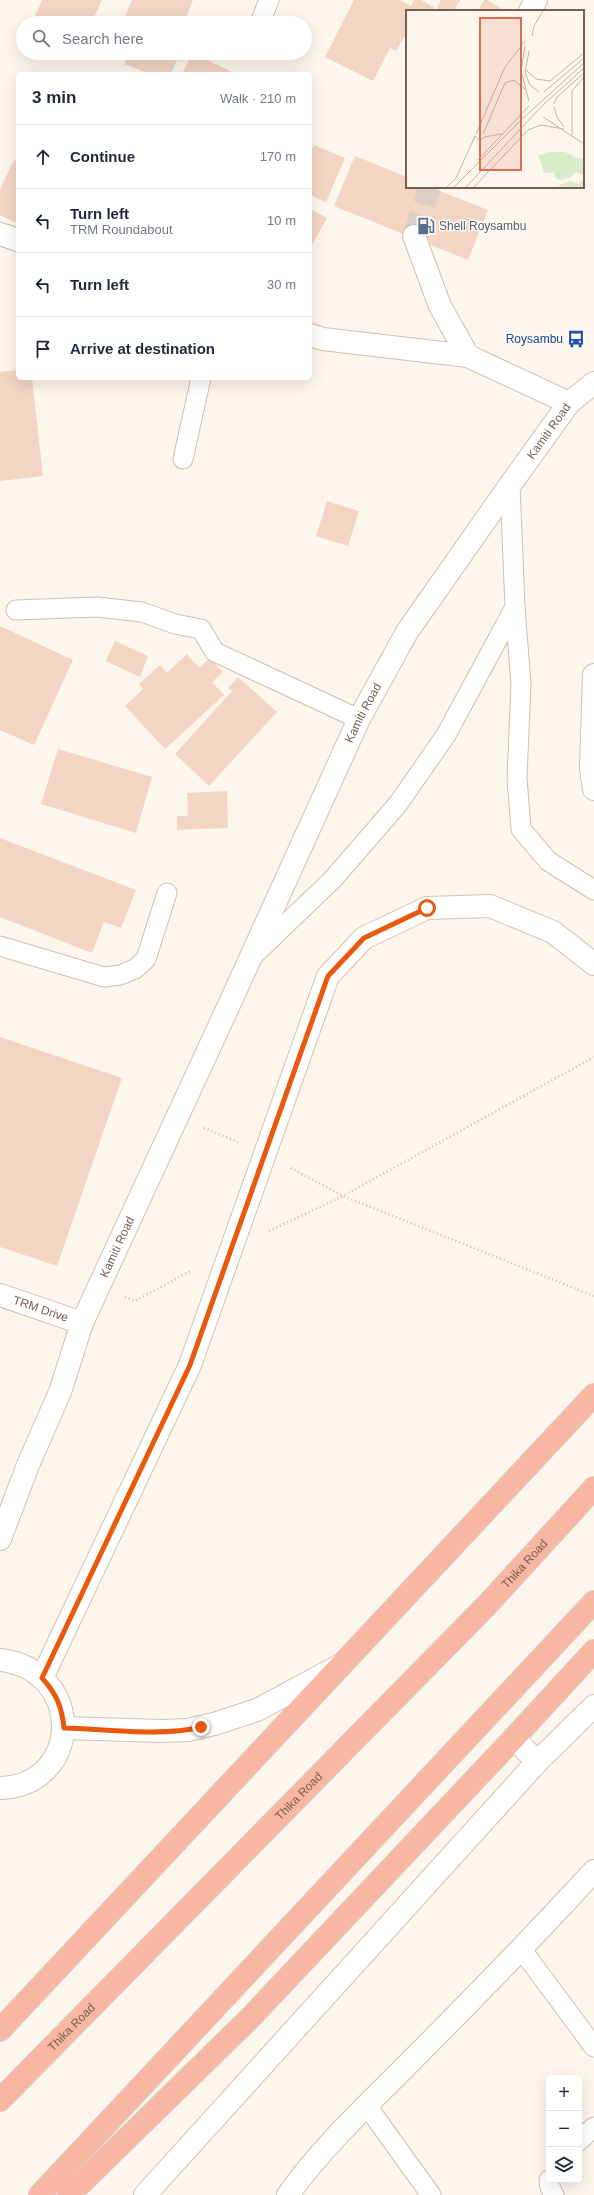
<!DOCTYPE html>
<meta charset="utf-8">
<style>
:root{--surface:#fff;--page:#f6f6f7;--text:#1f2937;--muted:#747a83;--line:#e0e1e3}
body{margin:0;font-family:Helvetica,sans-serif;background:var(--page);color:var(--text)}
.controls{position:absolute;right:12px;bottom:12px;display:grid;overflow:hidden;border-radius:6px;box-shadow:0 4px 16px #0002}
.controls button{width:36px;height:36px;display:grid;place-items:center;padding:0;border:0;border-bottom:1px solid var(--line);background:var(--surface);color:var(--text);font:20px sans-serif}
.stop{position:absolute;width:12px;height:12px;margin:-9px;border:3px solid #ea580c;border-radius:50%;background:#fff}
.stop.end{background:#ea580c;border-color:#fff;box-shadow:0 1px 4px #0008}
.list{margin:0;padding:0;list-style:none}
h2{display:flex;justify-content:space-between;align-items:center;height:52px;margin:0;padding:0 16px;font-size:17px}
h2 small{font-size:13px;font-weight:400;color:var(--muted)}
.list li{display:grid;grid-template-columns:26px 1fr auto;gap:12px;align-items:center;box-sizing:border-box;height:64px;padding:0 16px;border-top:1px solid var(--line)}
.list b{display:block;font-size:15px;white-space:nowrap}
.list p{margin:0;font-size:13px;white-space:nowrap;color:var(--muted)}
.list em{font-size:13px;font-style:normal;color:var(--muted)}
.icon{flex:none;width:22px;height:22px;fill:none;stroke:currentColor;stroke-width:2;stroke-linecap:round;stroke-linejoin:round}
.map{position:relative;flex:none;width:594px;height:2195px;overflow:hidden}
.search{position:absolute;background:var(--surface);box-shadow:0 4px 16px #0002;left:16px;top:16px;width:296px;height:44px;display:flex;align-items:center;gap:10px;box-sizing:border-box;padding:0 14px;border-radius:22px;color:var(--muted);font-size:15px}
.panel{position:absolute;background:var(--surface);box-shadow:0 4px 16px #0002;left:16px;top:72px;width:296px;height:308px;border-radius:6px}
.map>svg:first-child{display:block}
.building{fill:#f3d5c3}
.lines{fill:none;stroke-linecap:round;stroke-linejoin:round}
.street-tunnel{stroke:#dcd0c4;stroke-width:22;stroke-dasharray:22 11;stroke-linecap:butt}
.lane-casing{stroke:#d1beb0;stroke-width:21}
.street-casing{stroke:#d1beb0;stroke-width:24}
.secondary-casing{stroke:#d6c0b0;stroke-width:24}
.highway-casing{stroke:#dad1cd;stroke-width:24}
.path{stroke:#d9b8a5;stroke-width:2.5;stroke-dasharray:1 3;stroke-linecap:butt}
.lane{stroke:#fff;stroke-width:19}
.street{stroke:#fff;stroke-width:22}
.secondary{stroke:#fff;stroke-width:22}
.highway{stroke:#f7b7a3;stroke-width:22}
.route{stroke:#ea580c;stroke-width:5}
.labels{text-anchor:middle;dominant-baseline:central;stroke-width:3;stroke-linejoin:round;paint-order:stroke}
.service-label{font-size:12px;fill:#4e5e75;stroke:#fffaf3;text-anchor:start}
.transit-label{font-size:12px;fill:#164399;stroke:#fffaf3;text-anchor:end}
.street-label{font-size:12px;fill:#7a5c4d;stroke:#fffaf3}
.inset-road{fill:none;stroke:#c5b3a7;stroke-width:1}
.view{fill:#dc6d51;fill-opacity:0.15;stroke:#dc6d51;stroke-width:2}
.inset-edge{fill:none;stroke:#7a5c4d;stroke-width:2}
</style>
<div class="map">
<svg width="594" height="2195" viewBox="0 0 594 2195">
<rect width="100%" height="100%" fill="#fdf6ec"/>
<g class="building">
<polygon points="42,0 102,0 91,23 40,23 33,20"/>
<polygon points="132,0 193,0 184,23 122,23"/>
<polygon points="354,0 400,0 411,6 414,0 421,0 434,7 432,11 407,11 407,32 396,51 390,48 373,81 325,57"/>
<polygon points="441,0 460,0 454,11 436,11"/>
<polygon points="484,0 487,0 506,11 478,11"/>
<polygon points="129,53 180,53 171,74 150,74 124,64"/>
<polygon points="192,53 237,74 182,74"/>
<polygon points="314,145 345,158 326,202 310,195 310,154"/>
<polygon points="355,156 407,177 407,187 430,187 488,210 468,260 334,206"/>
<polygon points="14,160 18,162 18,224 0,215 0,189"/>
<polygon points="310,209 327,218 310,248"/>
<polygon points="18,370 18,378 32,378 43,476 0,481 0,372"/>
<polygon points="327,501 359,511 348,546 316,536"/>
<polygon points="0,626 73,660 34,745 0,730"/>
<polygon points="115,641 148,656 140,677 106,661"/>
<polygon points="187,654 199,668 210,658 223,672 212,682 224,695 165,749 125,706 143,689 139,684 160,665 167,673"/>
<polygon points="238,677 277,712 209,786 175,754 232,691 228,688"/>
<polygon points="58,749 152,777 136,833 41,804"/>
<polygon points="227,791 228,828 177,830 177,816 188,816 187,793"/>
<polygon points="0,838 136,890 121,928 104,922 92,953 0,917"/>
<polygon points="0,1037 122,1078 57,1266 0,1247"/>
</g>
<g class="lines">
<polyline class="street-tunnel" points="414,236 430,187"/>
<g class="lane-casing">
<g id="lane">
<polyline points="260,23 269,0"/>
<polyline points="183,459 201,378"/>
<polyline points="515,607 521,684 517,778 521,829 548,861 594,890"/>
<polyline points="16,610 97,607 142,612 175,624 201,629 215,652 359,719"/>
<polyline points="0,946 104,977 120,975 135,969 146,959 167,893"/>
<polyline points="253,956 333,879 398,804 446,735 515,607 510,485"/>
<polyline points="522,1950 594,2047"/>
<polyline points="367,2106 431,2195"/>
<polyline points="579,2141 594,2127"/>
<polyline points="549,2180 550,2187 554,2195"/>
</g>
</g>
<g class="street-casing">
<g id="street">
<polyline points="530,11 536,0"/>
<polyline points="0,234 18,240"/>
<polyline points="414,236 440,306 468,356"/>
<polyline points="310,335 323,339 468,356 569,403"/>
<path id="s1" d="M0,1295L82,1323"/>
<path d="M288,2195C324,2144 372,2101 415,2057C476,1996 536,1934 594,1871"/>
</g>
</g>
<g class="secondary-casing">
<g id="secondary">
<polyline points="594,675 591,769 594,789"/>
<path id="s2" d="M0,1539L28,1465L60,1392L82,1323L229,1005L359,719L407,632L510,485L569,403L594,383"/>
<path d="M0,1660C85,1670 83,1785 0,1788"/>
<polyline points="42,1678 190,1365 328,976 364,938 427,908 490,906 553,932 594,964"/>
<polyline points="64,1728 162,1731 188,1730 214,1724 257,1710 339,1666"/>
<polyline points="514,1738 537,1762"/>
<polyline points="145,2195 537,1762 594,1706"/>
</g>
</g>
<g class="highway-casing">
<g id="highway">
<polyline points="0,2030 594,1395"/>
<path id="s3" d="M0,2100L486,1606L594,1488"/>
<polyline points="40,2195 594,1602"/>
<polyline points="69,2195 251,2017 514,1738 594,1651"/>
</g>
</g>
<g class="path">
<polyline points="204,1128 238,1142"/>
<polyline points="291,1168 343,1196 594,1296"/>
<polyline points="269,1231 343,1196 594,1057"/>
<polyline points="125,1297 135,1301 192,1270"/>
</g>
<use href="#lane" class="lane"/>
<use href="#street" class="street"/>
<use href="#secondary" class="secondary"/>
<use href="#highway" class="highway"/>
</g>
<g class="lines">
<path class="route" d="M201,1727C162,1737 105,1729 64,1728C62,1707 56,1693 42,1678L190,1365L328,976L364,938L427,908"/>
</g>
<defs>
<g id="fuel-bare" transform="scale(1.38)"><path d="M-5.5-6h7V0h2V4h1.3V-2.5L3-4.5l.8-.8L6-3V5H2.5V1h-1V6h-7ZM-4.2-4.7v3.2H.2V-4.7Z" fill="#5c6f8a" stroke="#fffaf3" stroke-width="2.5" paint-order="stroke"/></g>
<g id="bus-bare" transform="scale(1.38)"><path d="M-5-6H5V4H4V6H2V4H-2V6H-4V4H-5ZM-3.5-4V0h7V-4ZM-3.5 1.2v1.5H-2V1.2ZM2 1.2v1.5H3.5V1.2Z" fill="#1a4fb4" stroke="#fffaf3" stroke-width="2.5" paint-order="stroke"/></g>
</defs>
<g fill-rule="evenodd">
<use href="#fuel-bare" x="426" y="226"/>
<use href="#bus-bare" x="576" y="339"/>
</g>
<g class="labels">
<g class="service-label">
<text x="439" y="226">Shell Roysambu</text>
</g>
<g class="transit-label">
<text x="563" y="339">Roysambu</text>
</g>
<g class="street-label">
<text stroke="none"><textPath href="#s2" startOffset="1241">Kamiti Road</textPath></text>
<text stroke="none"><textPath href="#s2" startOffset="903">Kamiti Road</textPath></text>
<text stroke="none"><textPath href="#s2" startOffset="315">Kamiti Road</textPath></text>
<text stroke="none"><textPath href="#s1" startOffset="43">TRM Drive</textPath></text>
<text stroke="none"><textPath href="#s3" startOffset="750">Thika Road</textPath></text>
<text stroke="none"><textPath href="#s3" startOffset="426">Thika Road</textPath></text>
<text stroke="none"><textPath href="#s3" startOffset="102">Thika Road</textPath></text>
</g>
</g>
<g transform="translate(406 10)">
<rect width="178" height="178" fill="#fdf6ec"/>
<path d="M144,142H159L173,149L178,148V165L169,162L164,168L154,170L150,169L147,162L138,163L132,145ZM178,169V176L175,177L151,176L164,171L173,174Z" fill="#d8ecc9"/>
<path class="inset-road" d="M126,26L128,16L137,1M119,36L115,61L123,91M123,41L119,63L124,75L133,82M119,59L130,69L144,71L178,43M138,82L178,48M148,94L151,87L178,63M148,97L151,107L158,117M137,107L178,134M70,124L99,57L119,31M77,124L99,73L108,70L119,79M166,125V81L178,67M69,126L74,131L78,127L96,124M72,150L123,96M41,177L50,168L69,126M48,177L115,110L178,53M60,177L137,95L178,58M68,177L122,120L135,115L158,119"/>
<path class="view" d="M74,8H115V160H74Z"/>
<rect width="178" height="178" class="inset-edge"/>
</g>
</svg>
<div class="controls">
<button>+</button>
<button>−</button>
<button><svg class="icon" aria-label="layers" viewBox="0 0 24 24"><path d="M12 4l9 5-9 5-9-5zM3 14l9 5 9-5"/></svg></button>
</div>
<div class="stop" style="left:427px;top:908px"></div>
<div class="stop end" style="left:201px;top:1727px"></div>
<div class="search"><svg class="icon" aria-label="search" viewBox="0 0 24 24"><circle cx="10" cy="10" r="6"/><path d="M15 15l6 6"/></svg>Search here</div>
<section class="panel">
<h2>3 min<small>Walk · 210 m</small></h2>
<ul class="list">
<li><svg class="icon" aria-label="ahead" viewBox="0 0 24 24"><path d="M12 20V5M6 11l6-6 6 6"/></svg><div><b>Continue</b></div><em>170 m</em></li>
<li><svg class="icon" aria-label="left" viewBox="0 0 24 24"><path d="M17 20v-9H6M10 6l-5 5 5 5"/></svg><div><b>Turn left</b><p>TRM Roundabout</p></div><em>10 m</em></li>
<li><svg class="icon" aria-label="left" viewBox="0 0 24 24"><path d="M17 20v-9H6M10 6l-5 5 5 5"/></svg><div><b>Turn left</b></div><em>30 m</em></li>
<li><svg class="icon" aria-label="arrive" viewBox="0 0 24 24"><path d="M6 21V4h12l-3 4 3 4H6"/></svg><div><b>Arrive at destination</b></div></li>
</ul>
</section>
</div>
